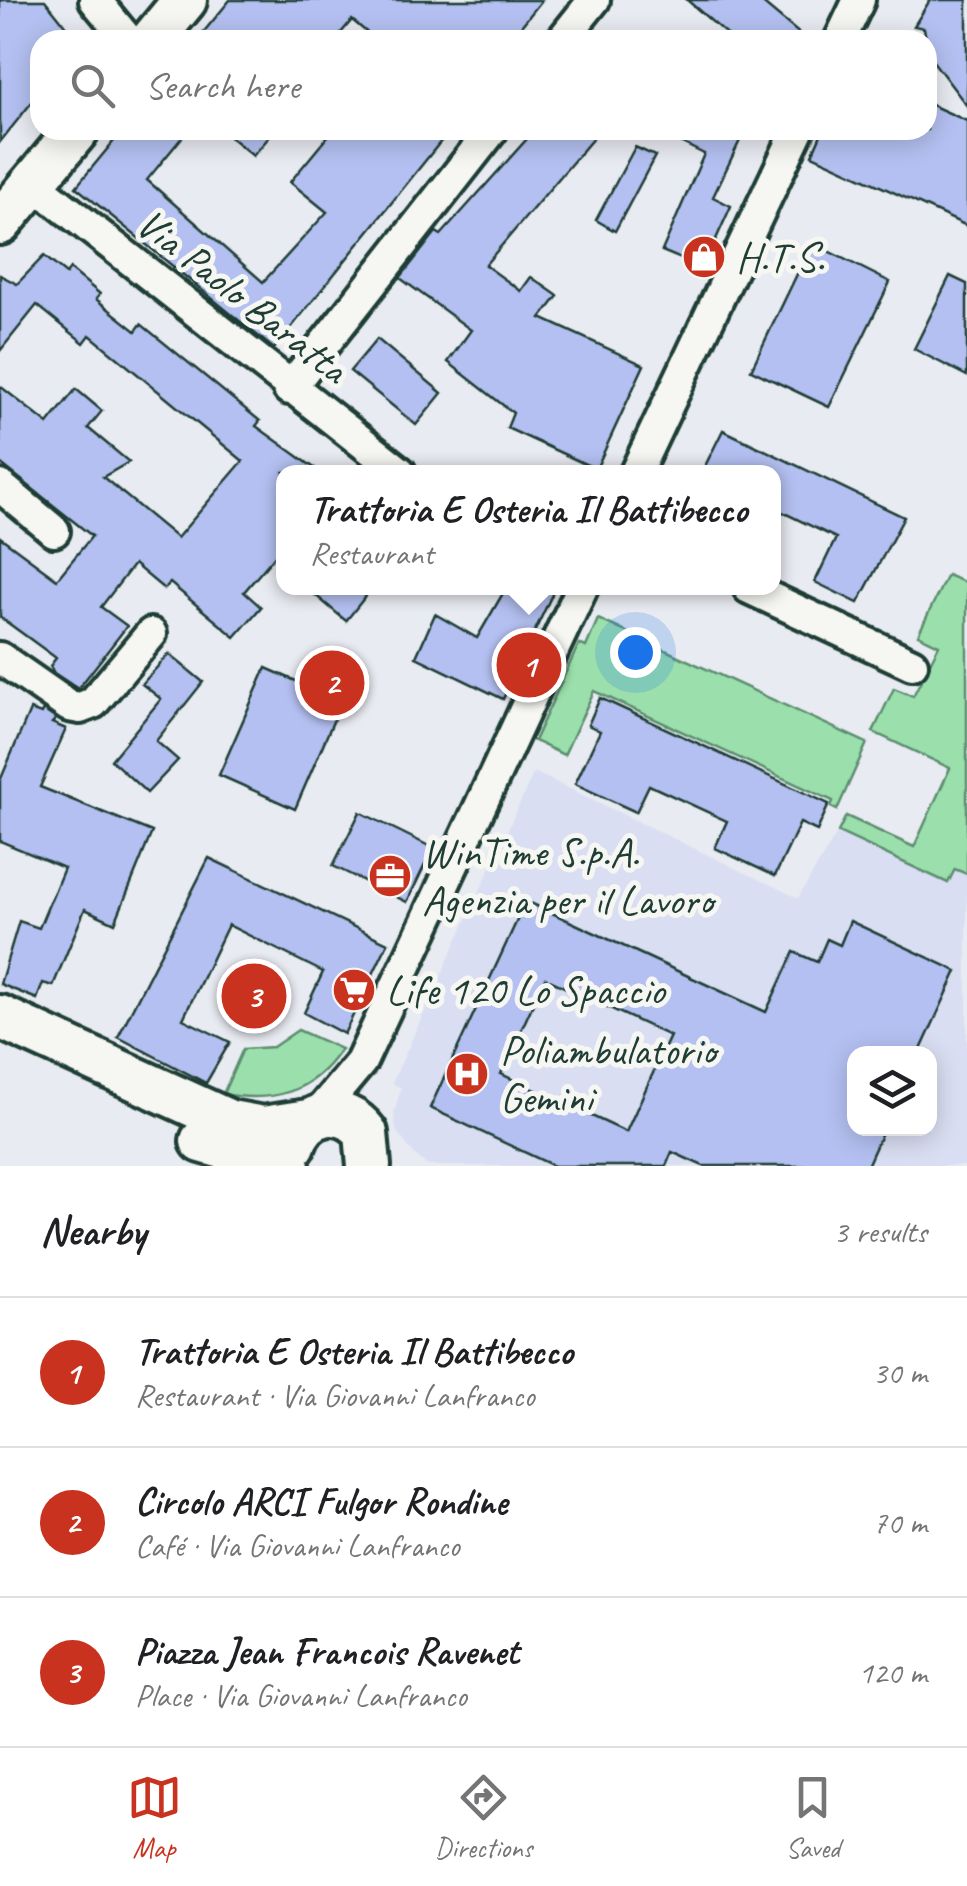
<!DOCTYPE html>
<meta charset="utf-8">
<style>
:root{--surface:#fff;--page:#f2f2f2;--text:#202124;--muted:#757577;--line:#e0e0e0;--accent:#c8321e}
body{margin:0;font-family:Caveat,sans-serif;background:var(--page);color:var(--text)}
.controls{position:absolute;right:30px;bottom:30px;display:grid;overflow:hidden;border-radius:20px;box-shadow:0 5px 25px #0003}
.controls button{width:90px;height:90px;display:grid;place-items:center;padding:0;border:0;border-bottom:2px solid var(--line);background:var(--surface);color:var(--text);font:50px sans-serif}
.you{position:absolute;left:635px;top:652px;width:35px;height:35px;margin:-25px;border:8px solid #fff;border-radius:50%;background:#1a73e8;box-shadow:0 0 0 15px #1a73e833}
.badge{display:grid;place-items:center;width:65px;height:65px;border-radius:50%;background:var(--accent);color:#fff;font-size:32px;font-weight:700}
.pin{position:absolute;translate:-50% -50%;border:5px solid #fff;box-shadow:0 2px 10px #0006}
.popup{position:absolute;left:276px;top:465px;width:505px;height:130px;box-sizing:border-box;display:grid;place-content:center;border-radius:20px;background:var(--surface);filter:drop-shadow(0 2px 8px #0005);font-size:32px;white-space:nowrap;color:var(--muted)}
.popup b{font-size:38px;color:var(--text)}
.popup::after{content:'';position:absolute;left:50%;top:100%;margin-left:-20px;border:20px solid transparent;border-top-color:var(--surface)}
.list{margin:0;padding:0;list-style:none}
h2{display:flex;justify-content:space-between;align-items:center;height:130px;margin:0;padding:0 40px;font-size:42px}
h2 small{font-size:32px;font-weight:400;color:var(--muted)}
.list li{display:grid;grid-template-columns:65px 1fr auto;gap:30px;align-items:center;box-sizing:border-box;height:150px;padding:0 40px;border-top:2px solid var(--line)}
.list b{display:block;font-size:38px;white-space:nowrap}
.list p{margin:0;font-size:32px;white-space:nowrap;color:var(--muted)}
.list em{font-size:32px;font-style:normal;color:var(--muted)}
.icon{flex:none;width:55px;height:55px;fill:none;stroke:currentColor;stroke-width:2;stroke-linecap:round;stroke-linejoin:round}
.map{position:relative;flex:none;width:967px;height:1166px;overflow:hidden}
.search{position:absolute;background:var(--surface);box-shadow:0 5px 25px #0003;left:30px;right:30px;top:30px;height:110px;display:flex;align-items:center;gap:25px;box-sizing:border-box;padding:0 35px;border-radius:30px;color:var(--muted);font-size:38px}
.sheet{height:580px;background:var(--surface)}
nav{display:flex;justify-content:space-around;align-items:center;box-sizing:border-box;height:140px;border-top:2px solid var(--line);background:var(--surface);font-size:28px;color:var(--muted)}
nav a{display:grid;justify-items:center;gap:5px}
nav .on{color:var(--accent)}
.map>svg:first-child{display:block}
.built{fill:#d9def2;fill-rule:evenodd}
.green{fill:#9be0ac;stroke:#5d8e70;stroke-width:2.5}
.building{fill:#b4c0f1;stroke:#1f3d34;stroke-width:2.5;fill-rule:evenodd}
.lines{fill:none;stroke-linecap:round;stroke-linejoin:round}
.street-casing{stroke:#1f3d34;stroke-width:38}
.secondary-casing{stroke:#1f3d34;stroke-width:50}
.street{stroke:#f6f6f2;stroke-width:30}
.secondary{stroke:#f6f6f2;stroke-width:42}
.labels{text-anchor:middle;dominant-baseline:central;stroke-width:10;stroke-linejoin:round;paint-order:stroke}
.poi-label{font-size:42px;fill:#1f3d34;stroke:#f6f6f2;text-anchor:start}
.street-label{font-size:42px;fill:#1f3d34;stroke:#f6f6f2}
</style>
<div class="map">
<svg width="967" height="1166" viewBox="0 0 967 1166">
<rect width="100%" height="100%" fill="#e9ebf2"/>
<filter id="ink" filterUnits="userSpaceOnUse"><feTurbulence type="fractalNoise" baseFrequency=".01" numOctaves="2"/><feDisplacementMap in="SourceGraphic" scale="20" xChannelSelector="R" yChannelSelector="G"/><feConvolveMatrix kernelMatrix="1 2 1 2 8 2 1 2 1" color-interpolation-filters="sRGB"/></filter>
<g filter="url(#ink)">
<path class="built" d="M534,772L798,898L838,832L948,883L955,868L967,874V1166H428L415,1155L396,1131L394,1113L401,1088L392,1083ZM854,1054H930V1128H854Z"/>
<g class="green">
<polygon points="947,575 967,583 967,874 955,869 948,883 838,832 846,816 914,847 950,768 873,732 894,688 913,696 939,645 918,635"/>
<polygon points="598,619 867,743 837,810 831,807 833,801 594,691 564,755 534,741 579,644 586,647"/>
<path d="M298,1030L341,1049C312,1093 273,1103 223,1094L243,1049L273,1047Z"/>
</g>
<g class="building">
<polygon points="0,0 45,0 77,40 40,40 40,92 0,142"/>
<polygon points="230,0 542,0 510,40 376,40 352,20 335,40 197,40"/>
<polygon points="687,0 759,0 807,40 733,40"/>
<polygon points="930,0 967,0 967,106 929,56 924,28 914,26"/>
<polygon points="927,103 967,121 967,226 812,155 823,130 927,130"/>
<polygon points="123,130 188,130 147,180 263,282 327,212 290,182 333,130 450,130 274,349 76,187"/>
<polygon points="222,130 275,130 253,156"/>
<polygon points="535,130 600,130 485,265 521,291 531,277 558,296 541,318 644,365 596,469 507,428 513,413 448,362 471,330 400,278 436,232 441,235"/>
<polygon points="656,130 745,130 713,197 731,206 703,268 662,251 704,154"/>
<polygon points="635,147 655,156 615,231 596,220"/>
<polygon points="812,243 890,282 829,407 751,370"/>
<polygon points="44,256 66,274 70,269 100,294 96,299 136,331 141,324 260,421 256,426 320,472 284,472 284,545 244,592 261,607 235,637 170,583 164,589 134,564 101,607 127,626 78,689 54,673 50,666 56,658 0,617 0,537 57,579 92,536 0,463 0,386 48,424 76,389 102,411 88,428 129,462 103,477 177,538 243,461 90,335 84,343 37,305 0,351 0,275 17,284"/>
<polygon points="950,276 967,284 967,376 914,349"/>
<polygon points="377,339 442,393 416,425 350,371"/>
<polygon points="723,430 904,517 858,603 815,582 836,538 774,508 774,472 702,472"/>
<polygon points="307,588 372,588 346,621"/>
<polygon points="506,588 555,588 503,699 416,657 435,614 477,638"/>
<polygon points="169,654 203,682 156,741 178,760 147,793 111,760 161,699 142,684"/>
<polygon points="266,668 342,701 295,809 219,775"/>
<polygon points="600,698 829,804 817,831 800,823 775,876 715,848 727,821 649,785 636,812 575,784 600,731 588,725"/>
<polygon points="30,710 41,714 43,710 56,719 52,723 66,729 40,787 152,832 115,923 85,909 53,986 43,983 37,999 0,984 19,921 39,928 64,868 0,841 0,781"/>
<polygon points="360,812 433,848 407,902 333,866"/>
<polygon points="209,858 388,943 344,1034 304,1013 323,972 228,925 183,1019 230,1042 206,1083 118,1037"/>
<path d="M526,901L766,1012L794,952L817,962L827,939L840,945L850,921L957,971L919,1054H854V1128H884L867,1166H703L672,1152L666,1166H554L430,1108ZM545,978L670,1036L626,1132L501,1074Z"/>
</g>
<g class="lines">
<g class="street-casing">
<g id="street">
<polyline points="95,0 128,40"/>
<polyline points="562,40 594,0"/>
<polyline points="840,40 859,0"/>
<polyline points="33,183 400,472"/>
<polyline points="289,389 492,130"/>
<polyline points="636,472 798,130"/>
<polyline points="0,486 54,531"/>
<polyline points="749,588 912,664"/>
<polyline points="0,658 69,706 80,708 93,703 151,634"/>
<polyline points="315,1117 361,1062 582,588"/>
</g>
</g>
<g class="secondary-casing">
<g id="secondary">
<polyline points="152,40 185,0"/>
<polyline points="0,223 77,130"/>
<polyline points="0,1017 230,1122 263,1128 308,1121"/>
<polyline points="202,1141 288,1166"/>
<path d="M294,1145C305,1110 344,1103 366,1133L369,1166"/>
</g>
</g>
<use href="#street" class="street"/>
<use href="#secondary" class="secondary"/>
</g>
</g>
<defs>
<g id="shop-disc" transform="scale(2.25)"><circle r="9.5" fill="#c8321e" stroke="#f6f6f2"/><path d="M-5-2.5h2.3a2.7 3.5 0 0 1 5.4 0H5L5.5 6h-11ZM-1.5-2.5h3a1.5 2.3 0 0 0-3 0Z" fill="#fff"/></g>
<g id="office-disc" transform="scale(2.25)"><circle r="9.5" fill="#c8321e" stroke="#f6f6f2"/><path d="M-6-3h4V-5.5h4V-3h4V5H-6ZM-1-4.5V-3h2v-1.5ZM-6 0V1H6V0Z" fill="#fff"/></g>
<g id="supermarket-disc" transform="scale(2.25)"><circle r="9.5" fill="#c8321e" stroke="#f6f6f2"/><path d="M-6-5.5h2.5l.6 2H6L4.5 2H-2.5L-4.4-4H-6ZM-1.5 3.2a1.3 1.3 0 1 0 .1 0ZM3 3.2a1.3 1.3 0 1 0 .1 0Z" fill="#fff"/></g>
<g id="hospital-disc" transform="scale(2.25)"><circle r="9.5" fill="#c8321e" stroke="#f6f6f2"/><path d="M-5-5h3v3.5h4V-5h3V5h-3V1.5h-4V5h-3Z" fill="#fff"/></g>
</defs>
<g fill-rule="evenodd">
<use href="#shop-disc" x="704" y="257"/>
<use href="#office-disc" x="390" y="876"/>
<use href="#supermarket-disc" x="354" y="990"/>
<use href="#hospital-disc" x="467" y="1074"/>
</g>
<g class="labels">
<g class="poi-label">
<text x="736" y="257">H.T.S.</text>
<text x="422" y="852">WinTime S.p.A.<tspan x="422" dy="48">Agenzia per il Lavoro</tspan></text>
<text x="386" y="990">Life 120 Lo Spaccio</text>
<text x="500" y="1050">Poliambulatorio<tspan x="500" dy="48">Gemini</tspan></text>
</g>
<g class="street-label">
<text transform="translate(242 296) rotate(38)">Via Paolo Baratta</text>
</g>
</g>
</svg>
<div class="controls">
<button><svg class="icon" aria-label="layers" viewBox="0 0 24 24"><path d="M12 4l9 5-9 5-9-5zM3 14l9 5 9-5"/></svg></button>
</div>
<div class="you"></div>
<div class="pin badge" style="left:529px;top:665px">1</div>
<div class="popup"><b>Trattoria E Osteria Il Battibecco</b>Restaurant</div>
<div class="pin badge" style="left:332px;top:683px">2</div>
<div class="pin badge" style="left:254px;top:996px">3</div>
<div class="search"><svg class="icon" aria-label="search" viewBox="0 0 24 24"><circle cx="10" cy="10" r="6"/><path d="M15 15l6 6"/></svg>Search here</div>
</div>
<section class="sheet">
<h2>Nearby<small>3 results</small></h2>
<ul class="list">
<li><span class="badge">1</span><div><b>Trattoria E Osteria Il Battibecco</b><p>Restaurant · Via Giovanni Lanfranco</p></div><em>30 m</em></li>
<li><span class="badge">2</span><div><b>Circolo ARCI Fulgor Rondine</b><p>Café · Via Giovanni Lanfranco</p></div><em>70 m</em></li>
<li><span class="badge">3</span><div><b>Piazza Jean Francois Ravenet</b><p>Place · Via Giovanni Lanfranco</p></div><em>120 m</em></li>
</ul>
</section>
<nav>
<a class="on"><svg class="icon" aria-label="map" viewBox="0 0 24 24"><path d="M3 6l6-2 6 2 6-2v14l-6 2-6-2-6 2zM9 4v14M15 6v14"/></svg>Map</a>
<a><svg class="icon" aria-label="directions" viewBox="0 0 24 24"><path d="M12 3l9 9-9 9-9-9zM9 14v-3h6M13 9l2 2-2 2"/></svg>Directions</a>
<a><svg class="icon" aria-label="saved" viewBox="0 0 24 24"><path d="M7 4h10v16l-5-4-5 4z"/></svg>Saved</a>
</nav>
